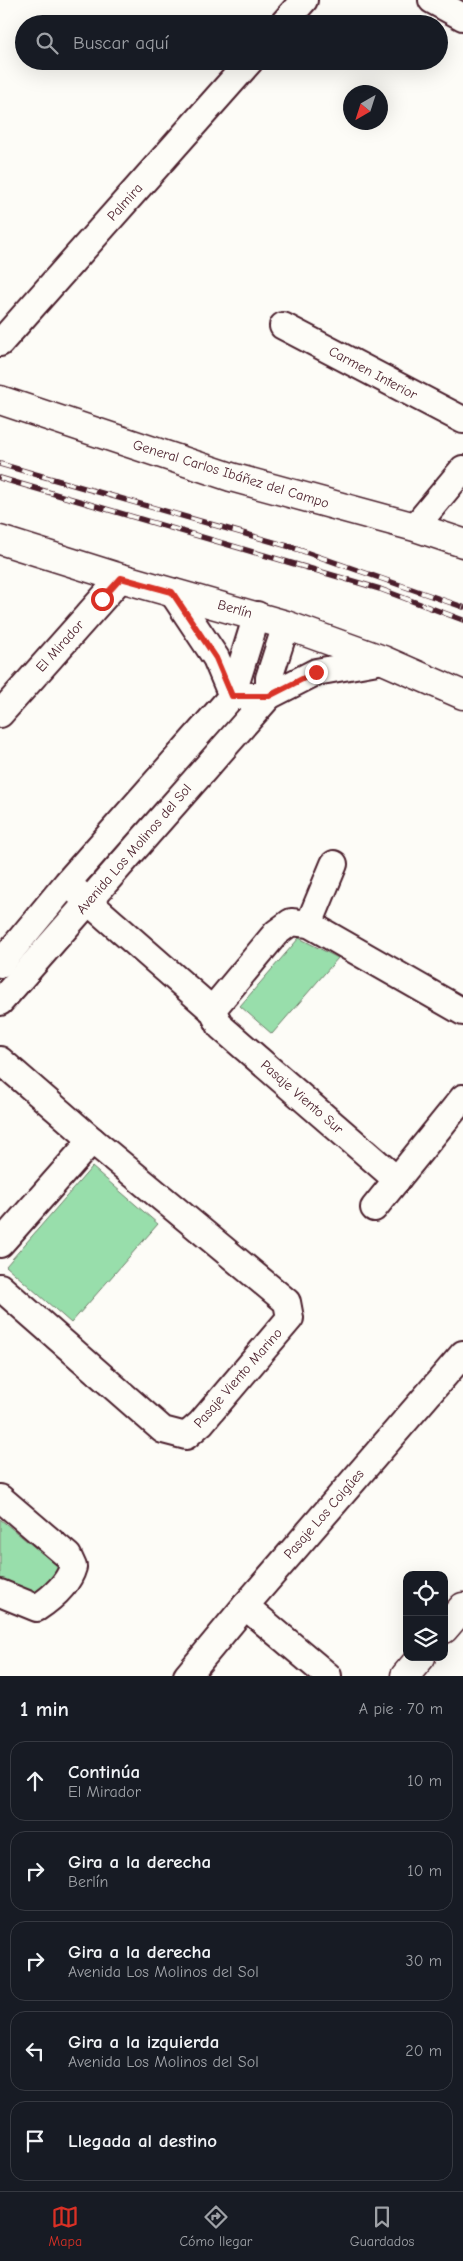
<!DOCTYPE html>
<html lang="es">
<meta charset="utf-8">
<style>
:root{--surface:#171b24;--page:#242831;--text:#f1f3f6;--muted:#9ea1a6;--line:#363941;--accent:#d93025}
body{margin:0;font-family:"Comic Neue",sans-serif;background:var(--page);color:var(--text)}
.controls{position:absolute;right:15px;bottom:15px;display:grid;overflow:hidden;border-radius:10px;box-shadow:0 5px 20px #0002}
.controls button{width:45px;height:45px;display:grid;place-items:center;padding:0;border:0;border-bottom:1px solid var(--line);background:var(--surface);color:var(--text);font:25px sans-serif}
.compass{position:absolute;left:343px;top:85px;width:45px;height:45px;border-radius:50%;background:var(--surface);box-shadow:0 5px 20px #0002;rotate:219deg}
.stop{position:absolute;width:15px;height:15px;margin:-11px;border:4px solid #d93025;border-radius:50%;background:#fff}
.stop.end{background:#d93025;border-color:#fff;box-shadow:0 1px 5px #0008}
.list{margin:0;padding:0;list-style:none}
h2{display:flex;justify-content:space-between;align-items:center;height:65px;margin:0;padding:0 20px;font-size:21px}
h2 small{font-size:16px;font-weight:400;color:var(--muted)}
.list li{display:grid;grid-template-columns:32px 1fr auto;gap:15px;align-items:center;box-sizing:border-box;height:80px;margin:0 10px 10px;padding:0 10px;border:1px solid var(--line);border-radius:15px}
.list b{display:block;font-size:19px;white-space:nowrap}
.list p{margin:0;font-size:16px;white-space:nowrap;color:var(--muted)}
.list em{font-size:16px;font-style:normal;color:var(--muted)}
.icon{flex:none;width:28px;height:28px;fill:none;stroke:currentColor;stroke-width:2;stroke-linecap:round;stroke-linejoin:round}
.map{position:relative;flex:none;width:463px;height:1676px;overflow:hidden}
.search{position:absolute;background:var(--surface);box-shadow:0 5px 20px #0002;left:15px;right:15px;top:15px;height:55px;display:flex;align-items:center;gap:12px;box-sizing:border-box;padding:0 18px;border-radius:28px;color:var(--muted);font-size:19px}
.sheet{height:515px;background:var(--surface)}
nav{display:flex;justify-content:space-around;align-items:center;box-sizing:border-box;height:70px;border-top:1px solid var(--line);background:var(--surface);font-size:14px;color:var(--muted)}
nav a{display:grid;justify-items:center;gap:2px}
nav .on{color:var(--accent)}
.map>svg:first-child{display:block}
.green{fill:#98deab;stroke:#717e6b}
.lines{fill:none;stroke-linecap:round;stroke-linejoin:round}
.street-casing{stroke:#4a1f2b;stroke-width:30}
.secondary-casing{stroke:#4a1f2b;stroke-width:31}
.street{stroke:#fdfcf7;stroke-width:26}
.secondary{stroke:#fdfcf7;stroke-width:28}
.rail-casing{stroke:#4a1f2b;stroke-width:5.5}
.rail{stroke:#fdfcf7;stroke-width:4;stroke-dasharray:11;stroke-linecap:butt}
.route{stroke:#d93025;stroke-width:6}
.labels{text-anchor:middle;dominant-baseline:central;stroke-width:5;stroke-linejoin:round;paint-order:stroke}
.street-label{font-size:14px;fill:#4a1f2b;stroke:#fdfcf7}
</style>
<div class="map">
<svg width="463" height="1676" viewBox="0 0 463 1676">
<rect width="100%" height="100%" fill="#fdfcf7"/>
<filter id="ink" filterUnits="userSpaceOnUse"><feTurbulence type="fractalNoise" baseFrequency=".02" numOctaves="2"/><feDisplacementMap in="SourceGraphic" scale="10" xChannelSelector="R" yChannelSelector="G"/><feConvolveMatrix kernelMatrix="1 2 1 2 8 2 1 2 1" color-interpolation-filters="sRGB"/></filter>
<g filter="url(#ink)">
<g class="green">
<polygon points="299,938 338,958 272,1034 240,1006"/>
<polygon points="92,1167 158,1224 71,1323 6,1266"/>
<polygon points="0,1519 60,1568 39,1595 0,1578"/>
</g>
<g class="lines">
<g class="street-casing">
<g id="street">
<polyline points="432,0 463,17"/>
<polyline points="283,24 304,0"/>
<polyline points="283,326 463,420"/>
<polyline points="0,343 250,61"/>
<polyline points="415,527 463,469"/>
<polyline points="172,592 216,658 232,696 269,696 316,672 383,660"/>
<polyline points="0,714 121,578"/>
<polyline points="75,890 212,1010"/>
<polyline points="309,924 334,864"/>
<polyline points="0,964 67,883 232,696 257,615"/>
<polyline points="0,1002 269,696 269,678 286,625"/>
<polyline points="0,1060 92,1140"/>
<polyline points="397,1180 221,1027 212,1010 276,933 291,922 309,924 463,1012"/>
<polyline points="374,1208 463,1098"/>
<polyline points="0,1244 92,1140 287,1302 290,1318 201,1423 186,1436 163,1430 0,1287"/>
<path d="M0,1498L68,1556L73,1567C68,1585 52,1598 37,1608L0,1593"/>
<polyline points="245,1606 328,1676"/>
<polyline points="187,1676 245,1606 463,1354"/>
</g>
</g>
<g class="secondary-casing">
<g id="secondary">
<polyline points="0,400 231,477 415,527 463,543"/>
<polyline points="0,540 121,578 286,625 383,660 463,695"/>
<polyline points="444,1629 463,1607"/>
<polyline points="405,1676 421,1657"/>
</g>
</g>
<use href="#street" class="street"/>
<use href="#secondary" class="secondary"/>
<g class="rail-casing">
<g id="rail">
<polyline points="0,464 291,547 463,607"/>
<polyline points="0,478 380,589 463,620"/>
</g>
</g>
<use href="#rail" class="rail"/>
</g>
</g>
<g class="lines" filter="url(#ink)">
<polyline class="route" points="102,599 121,578 172,592 216,658 232,696 269,696 316,672"/>
</g>
<g class="labels">
<g class="street-label">
<text transform="translate(125 202) rotate(-48)">Palmira</text>
<text transform="translate(373 373) rotate(28)">Carmen Interior</text>
<text transform="translate(231 474) rotate(17)">General Carlos Ibáñez del Campo</text>
<text transform="translate(235 609) rotate(16)">Berlín</text>
<text transform="translate(60 646) rotate(-48)">El Mirador</text>
<text transform="translate(134 849) rotate(-49)">Avenida Los Molinos del Sol</text>
<text transform="translate(302 1097) rotate(41)">Pasaje Viento Sur</text>
<text transform="translate(238 1378) rotate(-49)">Pasaje Viento Marino</text>
<text transform="translate(324 1514) rotate(-49)">Pasaje Los Coigûes</text>
</g>
</g>
</svg>
<div class="controls">
<button><svg class="icon" aria-label="locate" viewBox="0 0 24 24"><circle cx="12" cy="12" r="6"/><path d="M12 2v4M12 18v4M2 12h4M18 12h4"/></svg></button>
<button><svg class="icon" aria-label="layers" viewBox="0 0 24 24"><path d="M12 4l9 5-9 5-9-5zM3 14l9 5 9-5"/></svg></button>
</div>
<svg class="compass" viewBox="-18 -18 36 36"><path d="M0-13l5 13h-10z" fill="#e53935"/><path d="M0 13l5-13h-10z" fill="#9ea1a6"/></svg>
<div class="stop" style="left:102px;top:599px"></div>
<div class="stop end" style="left:316px;top:672px"></div>
<div class="search"><svg class="icon" aria-label="search" viewBox="0 0 24 24"><circle cx="10" cy="10" r="6"/><path d="M15 15l6 6"/></svg>Buscar aquí</div>
</div>
<section class="sheet">
<h2>1 min<small>A pie · 70 m</small></h2>
<ul class="list">
<li><svg class="icon" aria-label="ahead" viewBox="0 0 24 24"><path d="M12 20V5M6 11l6-6 6 6"/></svg><div><b>Continúa</b><p>El Mirador</p></div><em>10 m</em></li>
<li><svg class="icon" aria-label="right" viewBox="0 0 24 24"><path d="M7 20v-9h11M14 6l5 5-5 5"/></svg><div><b>Gira a la derecha</b><p>Berlín</p></div><em>10 m</em></li>
<li><svg class="icon" aria-label="right" viewBox="0 0 24 24"><path d="M7 20v-9h11M14 6l5 5-5 5"/></svg><div><b>Gira a la derecha</b><p>Avenida Los Molinos del Sol</p></div><em>30 m</em></li>
<li><svg class="icon" aria-label="left" viewBox="0 0 24 24"><path d="M17 20v-9H6M10 6l-5 5 5 5"/></svg><div><b>Gira a la izquierda</b><p>Avenida Los Molinos del Sol</p></div><em>20 m</em></li>
<li><svg class="icon" aria-label="arrive" viewBox="0 0 24 24"><path d="M6 21V4h12l-3 4 3 4H6"/></svg><div><b>Llegada al destino</b></div></li>
</ul>
</section>
<nav>
<a class="on"><svg class="icon" aria-label="map" viewBox="0 0 24 24"><path d="M3 6l6-2 6 2 6-2v14l-6 2-6-2-6 2zM9 4v14M15 6v14"/></svg>Mapa</a>
<a><svg class="icon" aria-label="directions" viewBox="0 0 24 24"><path d="M12 3l9 9-9 9-9-9zM9 14v-3h6M13 9l2 2-2 2"/></svg>Cómo llegar</a>
<a><svg class="icon" aria-label="saved" viewBox="0 0 24 24"><path d="M7 4h10v16l-5-4-5 4z"/></svg>Guardados</a>
</nav>
